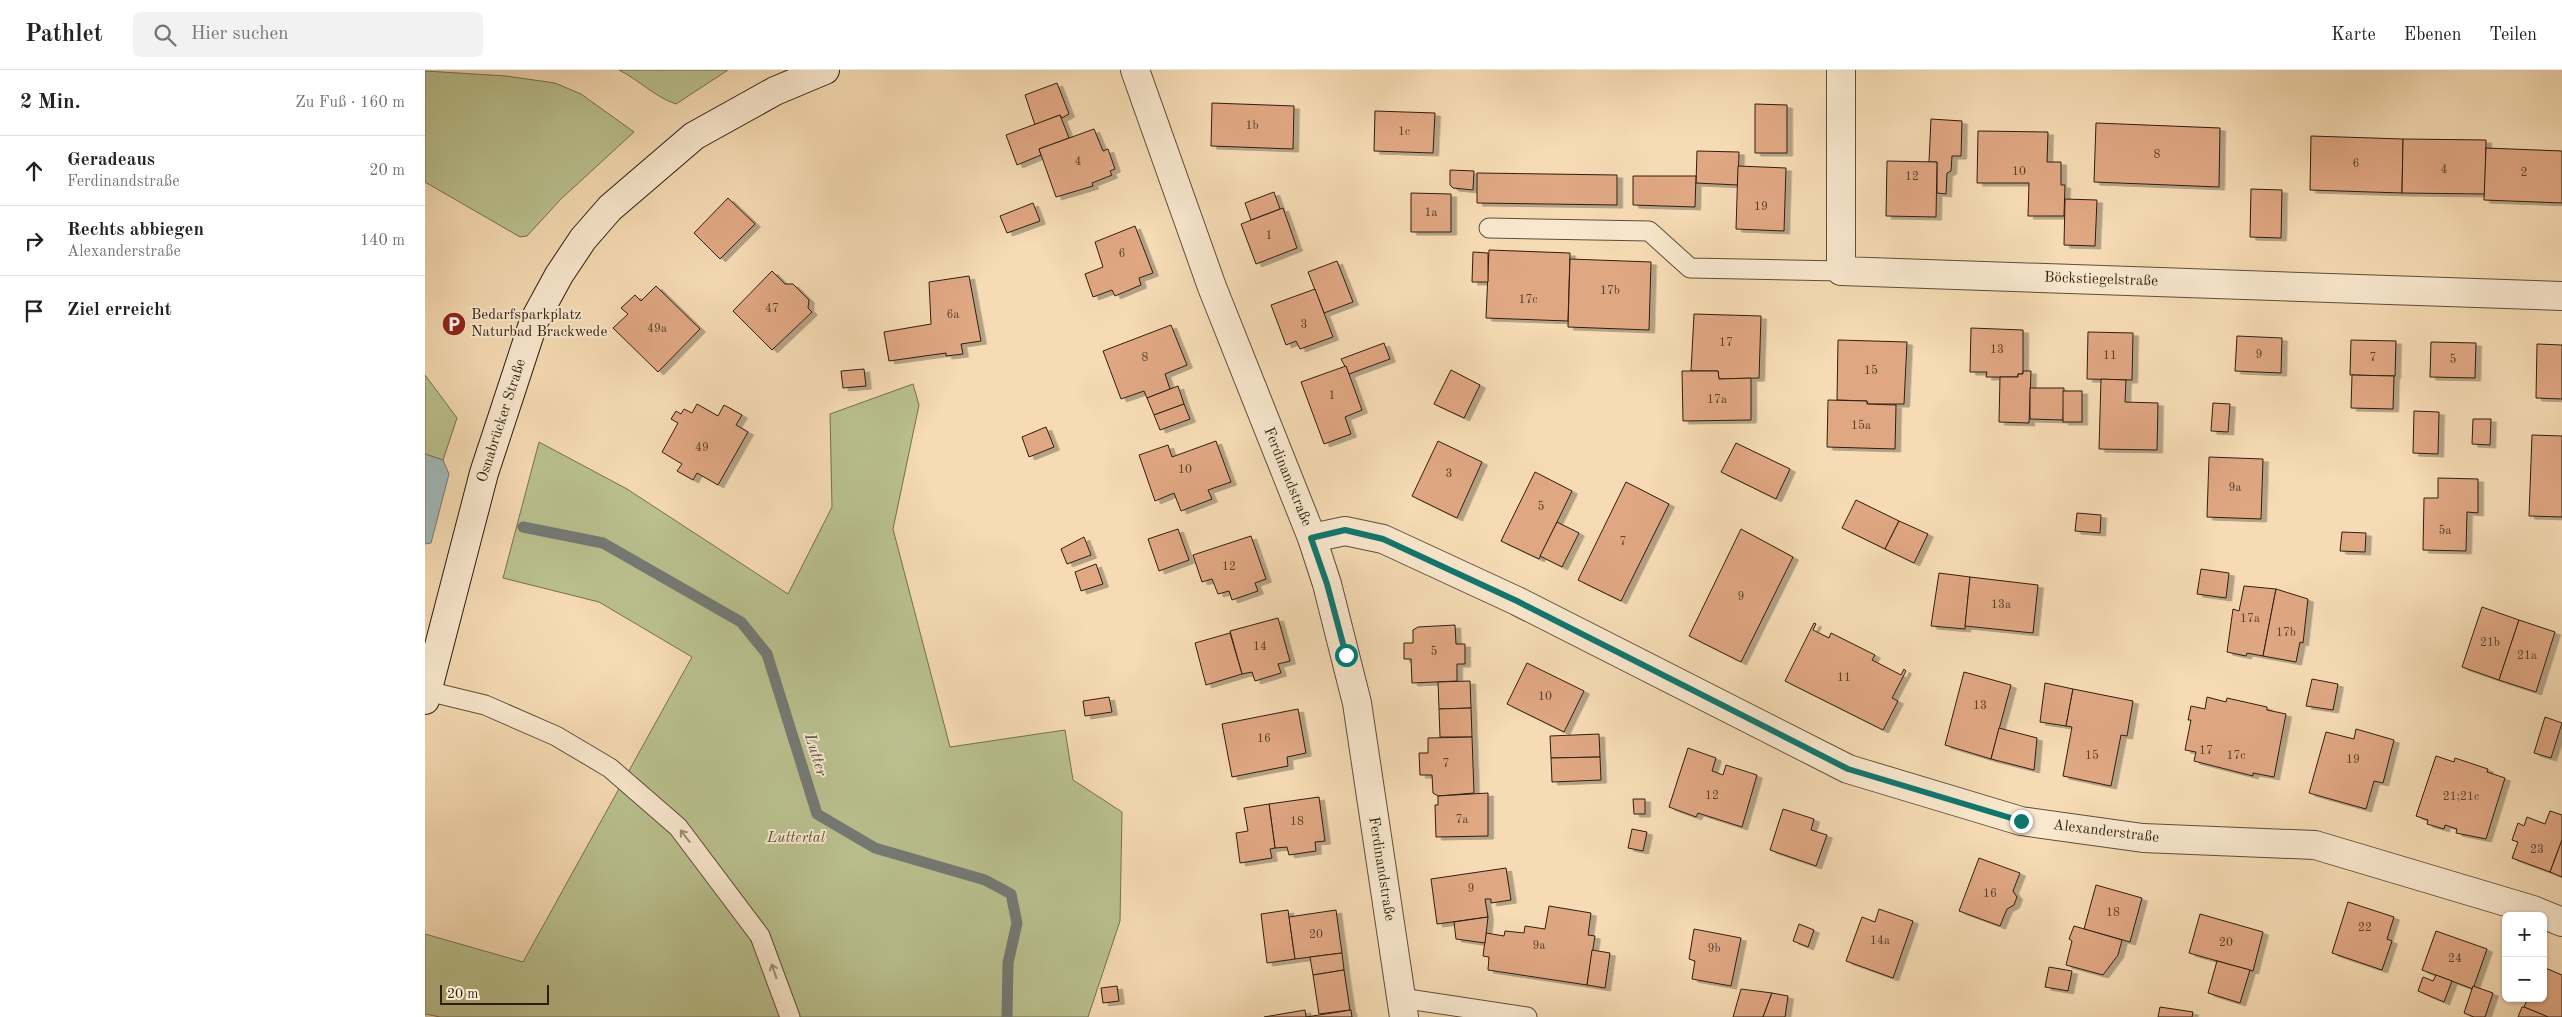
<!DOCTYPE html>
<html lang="de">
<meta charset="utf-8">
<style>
:root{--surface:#fff;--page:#f2f2f2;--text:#222;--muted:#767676;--line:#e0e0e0}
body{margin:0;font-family:"Old Standard TT",serif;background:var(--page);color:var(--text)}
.controls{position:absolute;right:15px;bottom:15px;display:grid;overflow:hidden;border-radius:8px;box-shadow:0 1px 4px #0004}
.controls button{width:45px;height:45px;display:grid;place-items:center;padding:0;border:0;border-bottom:1px solid var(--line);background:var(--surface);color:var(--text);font:25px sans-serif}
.scale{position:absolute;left:15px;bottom:12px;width:109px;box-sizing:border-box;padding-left:5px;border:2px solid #2e1e10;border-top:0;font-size:14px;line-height:18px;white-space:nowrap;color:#2e1e10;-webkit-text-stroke:4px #f9e8ce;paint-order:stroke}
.stop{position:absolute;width:15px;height:15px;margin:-11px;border:4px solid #0f766e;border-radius:50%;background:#fff}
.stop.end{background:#0f766e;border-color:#fff;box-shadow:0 1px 5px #0008}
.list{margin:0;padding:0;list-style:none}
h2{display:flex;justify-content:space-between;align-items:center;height:65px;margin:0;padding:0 20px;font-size:21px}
h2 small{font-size:16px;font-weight:400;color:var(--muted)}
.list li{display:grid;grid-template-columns:32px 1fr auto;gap:15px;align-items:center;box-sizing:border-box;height:70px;padding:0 20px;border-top:1px solid var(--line)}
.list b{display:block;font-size:19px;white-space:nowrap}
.list p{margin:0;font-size:16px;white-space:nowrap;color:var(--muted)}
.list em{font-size:16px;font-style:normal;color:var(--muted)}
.icon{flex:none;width:28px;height:28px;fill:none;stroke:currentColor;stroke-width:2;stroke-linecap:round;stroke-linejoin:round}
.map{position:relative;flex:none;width:2137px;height:947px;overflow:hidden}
header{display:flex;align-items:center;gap:30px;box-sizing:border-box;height:70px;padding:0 25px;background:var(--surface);border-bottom:1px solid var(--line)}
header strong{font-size:24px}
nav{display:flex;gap:28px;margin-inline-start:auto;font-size:18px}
.search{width:350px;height:45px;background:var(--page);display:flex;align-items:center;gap:12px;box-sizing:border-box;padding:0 18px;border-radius:8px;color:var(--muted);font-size:19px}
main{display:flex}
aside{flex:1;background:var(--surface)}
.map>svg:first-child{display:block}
.green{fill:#bac18f;stroke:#747050}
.water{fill:#a3b8b9;stroke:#747a75}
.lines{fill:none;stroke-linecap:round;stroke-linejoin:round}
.stream{stroke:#747a75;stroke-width:11}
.building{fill:#e0a783;stroke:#2e1e10;filter:url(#shadow)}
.lane-casing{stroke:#604d39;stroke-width:21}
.street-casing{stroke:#604d39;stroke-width:30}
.secondary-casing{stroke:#2e1e10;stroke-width:30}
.lane{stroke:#f9e8ce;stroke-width:19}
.street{stroke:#f9e8ce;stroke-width:28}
.secondary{stroke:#f9e8ce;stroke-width:28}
.oneway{stroke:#9e8d78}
.route{stroke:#0f766e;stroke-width:6}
.labels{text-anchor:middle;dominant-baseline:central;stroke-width:4;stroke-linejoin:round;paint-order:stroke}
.number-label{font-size:12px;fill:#5a402d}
.street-label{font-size:15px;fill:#2e1e10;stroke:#f9e8ce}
.poi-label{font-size:15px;fill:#2e1e10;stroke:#f9e8ce;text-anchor:start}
.park-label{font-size:15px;font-style:italic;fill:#584f36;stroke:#f9e8ce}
.water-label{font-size:16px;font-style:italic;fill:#514c43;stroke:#f9e8ce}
</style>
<header>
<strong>Pathlet</strong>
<div class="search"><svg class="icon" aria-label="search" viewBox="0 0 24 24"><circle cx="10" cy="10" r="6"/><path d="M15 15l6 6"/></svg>Hier suchen</div>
<nav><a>Karte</a><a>Ebenen</a><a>Teilen</a></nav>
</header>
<main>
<aside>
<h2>2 Min.<small>Zu Fuß · 160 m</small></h2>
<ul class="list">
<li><svg class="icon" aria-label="ahead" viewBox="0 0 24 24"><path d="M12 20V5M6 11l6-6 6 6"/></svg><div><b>Geradeaus</b><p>Ferdinandstraße</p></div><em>20 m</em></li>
<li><svg class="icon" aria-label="right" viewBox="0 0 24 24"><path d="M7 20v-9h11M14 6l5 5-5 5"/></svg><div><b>Rechts abbiegen</b><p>Alexanderstraße</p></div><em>140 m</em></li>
<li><svg class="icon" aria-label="arrive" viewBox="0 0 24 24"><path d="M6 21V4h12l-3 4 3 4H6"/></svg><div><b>Ziel erreicht</b></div></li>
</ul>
</aside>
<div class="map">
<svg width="2137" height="947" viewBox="0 0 2137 947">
<defs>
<filter id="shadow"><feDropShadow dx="5.5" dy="3" stdDeviation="0" flood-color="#0004"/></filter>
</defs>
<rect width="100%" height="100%" fill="#f6dbb4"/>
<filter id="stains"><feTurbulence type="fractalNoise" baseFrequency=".004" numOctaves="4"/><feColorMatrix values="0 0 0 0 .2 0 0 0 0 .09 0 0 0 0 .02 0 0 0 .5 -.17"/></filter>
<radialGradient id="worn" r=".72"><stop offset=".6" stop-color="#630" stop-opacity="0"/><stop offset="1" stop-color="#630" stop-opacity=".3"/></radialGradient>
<g class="green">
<path d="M194,0H303L251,34C230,27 214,10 194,0Z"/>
<polygon points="0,1 81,6 130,13 156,24 209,62 136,129 102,166 95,167 0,112"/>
<polygon points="0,305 32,348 18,390 0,384"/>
<polygon points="488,314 494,335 468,459 525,677 640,660 648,710 697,742 695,851 663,947 15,947 0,944 0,864 98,892 267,587 174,532 78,508 114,372 202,419 363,524 407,437 405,344"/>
</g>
<polygon class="water" points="0,384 18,390 24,404 6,473 0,474"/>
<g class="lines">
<polyline class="stream" points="98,457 178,473 316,552 342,584 392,744 450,778 560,810 586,824 592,853 583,893 582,947"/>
</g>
<g class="building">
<polygon points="632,13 644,44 637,48 635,45 610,55 600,25"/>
<polygon points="787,33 869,36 868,79 786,76"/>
<polygon points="1330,34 1362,35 1362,83 1330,83"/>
<polygon points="950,41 1010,43 1008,83 949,81"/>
<polygon points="635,45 644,68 614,79 616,85 592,95 581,65"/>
<polygon points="1506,49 1537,51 1536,86 1527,86 1526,101 1522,103 1521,124 1512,123 1512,92 1504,92"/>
<polygon points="1671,53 1795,58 1794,117 1669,112"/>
<polygon points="669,59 678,81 683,79 690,99 685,101 687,105 667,113 668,116 631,127 614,79"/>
<polygon points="1553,61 1623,62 1622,92 1636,92 1636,115 1640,115 1639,146 1603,146 1604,113 1552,113"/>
<polygon points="1886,66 1978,69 1977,123 1885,120"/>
<polygon points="1978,69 2061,70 2060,124 1977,123"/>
<polygon points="2061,78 2137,81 2137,133 2059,130"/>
<polygon points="1272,81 1314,82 1313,115 1271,113"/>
<polygon points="1462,91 1512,92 1511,147 1461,146"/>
<polygon points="1313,96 1361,98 1359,161 1311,159"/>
<polygon points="1025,100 1049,101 1048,120 1028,118 1025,115"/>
<polygon points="1052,103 1192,105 1192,135 1052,133"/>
<polygon points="1208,106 1271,106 1270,137 1208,135"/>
<polygon points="1826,119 1857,120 1856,168 1825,167"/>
<polygon points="849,122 855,139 826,150 820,133"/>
<polygon points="986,123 1026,124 1026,162 986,162"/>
<polygon points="303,128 330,154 295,189 269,163"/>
<polygon points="1640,129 1672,130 1670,176 1639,175"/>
<polygon points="608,133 615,151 582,163 575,146"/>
<polygon points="858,138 872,178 831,194 816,154"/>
<polygon points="710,156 728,203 714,208 716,215 690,226 687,220 668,227 660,204 678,197 670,172"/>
<polygon points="1064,180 1145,183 1143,251 1061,248"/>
<polygon points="1048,182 1063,183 1063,212 1047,212"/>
<polygon points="1145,189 1226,192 1224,260 1143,257"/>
<polygon points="912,191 928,232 899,243 883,202"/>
<polygon points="347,201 360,214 368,214 384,230 383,238 387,242 347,280 308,241"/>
<polygon points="544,206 556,271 536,274 538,284 521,286 521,283 464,291 459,262 506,254 504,212"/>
<polygon points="231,216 275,259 233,302 188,258 203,244 196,238 210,225 216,231"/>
<polygon points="890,219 908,267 875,279 871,271 861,275 846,235"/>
<polygon points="1269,244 1336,246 1334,308 1294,309 1293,301 1266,301"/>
<polygon points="746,255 762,295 740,304 745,319 722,328 719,321 696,329 678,281"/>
<polygon points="1546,258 1598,260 1598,304 1593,304 1593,307 1561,307 1562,302 1545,302"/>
<polygon points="1663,262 1708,263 1707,310 1662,309"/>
<polygon points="1812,266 1857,268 1856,303 1810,301"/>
<polygon points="1413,270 1482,272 1479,334 1442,334 1442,331 1412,330"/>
<polygon points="1926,270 1971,271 1970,306 1925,305"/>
<polygon points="2006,272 2051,273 2050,308 2005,307"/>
<polygon points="959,273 965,289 924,304 916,289"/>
<polygon points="2112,274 2137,275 2137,329 2111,328"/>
<polygon points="921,296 937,340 920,347 926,364 899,374 876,312"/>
<polygon points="439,299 441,316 418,318 416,301"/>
<polygon points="1026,300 1055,315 1039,348 1009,334"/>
<polygon points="1257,301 1293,301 1294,309 1326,308 1326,350 1258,351"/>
<polygon points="1598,301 1606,301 1604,353 1574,352 1575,307 1593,307 1593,304 1598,304"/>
<polygon points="1927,305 1969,306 1968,339 1926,338"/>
<polygon points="1676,309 1701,310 1700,332 1733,333 1732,380 1674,379"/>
<polygon points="753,316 759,334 729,345 722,328"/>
<polygon points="1605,318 1639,318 1638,350 1605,349"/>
<rect x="1638" y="321" width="19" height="31"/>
<polygon points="1403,330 1442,331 1442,334 1471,335 1470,379 1402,377"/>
<polygon points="1788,333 1805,334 1803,362 1786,361"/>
<polygon points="272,334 293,346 299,335 317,345 311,355 323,362 293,415 272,403 268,410 252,401 257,394 237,382 253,353 246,349 251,341 256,344 259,339 267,343"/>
<polygon points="759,334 765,349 735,360 729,345"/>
<polygon points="1989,341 2014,342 2013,384 1988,383"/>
<polygon points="2048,349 2066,349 2065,375 2047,374"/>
<polygon points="621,357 629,377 604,387 597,367"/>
<polygon points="2107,365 2137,366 2137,447 2104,446"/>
<polygon points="791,371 806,412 783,420 787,429 756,441 749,423 730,431 714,385 743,375 747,387"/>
<polygon points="1013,371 1057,392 1032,448 987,426"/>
<polygon points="1311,373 1365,399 1351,429 1296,402"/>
<polygon points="1784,387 1838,389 1836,449 1782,447"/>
<polygon points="1110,402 1147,421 1114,489 1076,471"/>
<polygon points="2013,408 2053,409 2053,443 2042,442 2041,481 1998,480 1999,428 2013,428"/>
<polygon points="1201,412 1244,434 1196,531 1153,510"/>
<polygon points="1431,430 1474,451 1460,479 1417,458"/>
<polygon points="1652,443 1676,445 1675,463 1650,461"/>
<polygon points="1474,451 1503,464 1489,493 1460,479"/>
<polygon points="1132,452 1154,463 1137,497 1115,486"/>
<polygon points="753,459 764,490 734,501 723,469"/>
<polygon points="1316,459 1368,487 1316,592 1264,566"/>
<polygon points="1917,462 1941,463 1940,482 1915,481"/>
<polygon points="826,466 841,509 830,513 833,521 807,530 804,521 793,524 787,509 777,512 768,485"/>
<polygon points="659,467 666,485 642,494 636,479"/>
<polygon points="671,494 678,514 656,521 650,502"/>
<polygon points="1776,499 1804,503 1801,528 1772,524"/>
<polygon points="1514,503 1545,507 1540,559 1506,556"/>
<polygon points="1545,507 1613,515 1608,563 1540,556"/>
<polygon points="1819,516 1851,519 1838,586 1822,583 1821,586 1802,582 1808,539 1814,541"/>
<polygon points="1851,519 1883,529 1878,573 1875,572 1871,592 1838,586"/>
<polygon points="2057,537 2094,550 2074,610 2037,597"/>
<polygon points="853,548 865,591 853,594 856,603 830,611 827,602 817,604 805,561"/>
<polygon points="2094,550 2130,562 2111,622 2074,610"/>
<polygon points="1389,553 1391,554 1388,560 1404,568 1406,563 1450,585 1447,590 1476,605 1479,599 1481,601 1467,628 1473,631 1458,660 1360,611"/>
<polygon points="1030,555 1031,574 1040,574 1040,594 1032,594 1032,611 987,613 986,589 979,589 979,573 988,573 988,560 993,557"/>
<polygon points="805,563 817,604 781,615 770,573"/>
<polygon points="1102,593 1159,621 1139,662 1082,634"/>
<polygon points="1539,602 1586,615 1566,689 1520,675"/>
<polygon points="1887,609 1913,614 1908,640 1881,636"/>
<polygon points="1045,611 1046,638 1014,639 1013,612"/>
<polygon points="1620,613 1648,619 1641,656 1615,652"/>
<polygon points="1648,619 1708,631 1702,666 1696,665 1686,716 1638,706 1647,657 1641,656"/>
<polygon points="684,627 687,642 660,646 658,631"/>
<polygon points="1782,627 1801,632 1802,628 1842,637 1842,640 1861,644 1849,707 1828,703 1828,706 1769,691 1771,682 1760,680 1766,650 1763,650 1766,636 1780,639"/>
<polygon points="1046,638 1047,667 1015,667 1014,639"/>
<polygon points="873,639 881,683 862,687 863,696 807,707 797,654"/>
<polygon points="2120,647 2137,653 2126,688 2109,683"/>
<polygon points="1574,658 1612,668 1609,700 1566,689"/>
<polygon points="1931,659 1969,670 1958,713 1949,711 1941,739 1884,723 1901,662 1929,669"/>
<polygon points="1174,664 1175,687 1126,688 1125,666"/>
<polygon points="1047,667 1049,723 1013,726 1008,723 1007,705 995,705 994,683 1003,683 1003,668"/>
<polygon points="1263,678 1291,688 1287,701 1298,705 1301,695 1332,705 1317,757 1273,743 1271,747 1244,737"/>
<polygon points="2011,686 2029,692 2030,688 2063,699 2062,702 2080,708 2061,769 2031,763 2032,759 2020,755 2019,759 2002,754 2003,750 1991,746"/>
<polygon points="1175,687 1176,710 1127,712 1126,688"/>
<polygon points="1063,723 1063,766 1011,767 1010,735 1013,735 1013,726"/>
<polygon points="894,727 900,771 890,772 891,781 864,785 862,777 850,778 844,734"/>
<polygon points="1208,729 1220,729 1220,744 1209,744"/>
<polygon points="844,734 850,778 845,779 847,788 815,793 811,763 823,761 819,738"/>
<polygon points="1358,739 1389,749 1386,760 1402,765 1391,796 1345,780"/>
<polygon points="2125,741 2137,745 2137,770 2125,802 2087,788 2093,772 2087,770 2093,753 2099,756 2102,747 2120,754"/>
<polygon points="1207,759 1222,762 1218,781 1203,778"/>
<polygon points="2137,770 2137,807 2125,802"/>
<polygon points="1554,788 1595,803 1588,821 1592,827 1589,835 1582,839 1575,856 1534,841"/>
<polygon points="1081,798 1086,830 1066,833 1066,829 1060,829 1063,847 1012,854 1006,809"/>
<polygon points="1671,815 1717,828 1705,872 1659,859"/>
<polygon points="1923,832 1969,847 1962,869 1967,871 1957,900 1907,883"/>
<polygon points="1124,836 1166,843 1163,865 1170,866 1162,915 1063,900 1064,887 1058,886 1061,863 1079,866 1080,861 1099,863 1100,856 1120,859"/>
<polygon points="1454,839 1488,851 1468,908 1421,891 1437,847 1450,852"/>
<polygon points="863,840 870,889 842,893 836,844"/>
<polygon points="911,840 917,883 870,889 864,847"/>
<polygon points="1775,844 1838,862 1828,901 1764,883"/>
<polygon points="1063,847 1060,873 1031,869 1029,852"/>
<polygon points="1374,854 1389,860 1383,877 1368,871"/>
<polygon points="1649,856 1697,870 1693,885 1678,905 1641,895 1647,871 1644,869"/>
<polygon points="1269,859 1316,868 1306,916 1267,909 1270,891 1264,889"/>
<polygon points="2011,861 2062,879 2048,919 1997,900"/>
<polygon points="1167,880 1185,883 1180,918 1162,915"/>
<polygon points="917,883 919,900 888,905 885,887"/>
<polygon points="1792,891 1825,900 1815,933 1783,923"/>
<polygon points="1624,897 1647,901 1643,921 1620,917"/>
<polygon points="2118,897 2137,905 2137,947 2123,947 2099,937 2103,928 2118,928"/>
<polygon points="919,900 925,940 894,944 888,905"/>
<polygon points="2011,905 2027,911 2019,932 1993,921 1998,907 2008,911"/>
<polygon points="692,916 694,931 678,933 676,918"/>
<polygon points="2048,916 2068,923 2060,947 2049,947 2039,943"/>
<polygon points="1316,919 1347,923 1338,947 1308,947"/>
<polygon points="1347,923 1363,926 1360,947 1338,947"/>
<polygon points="1735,937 1768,942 1767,947 1733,947"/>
<polygon points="2097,937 2099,937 2123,947 2093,947"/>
<polygon points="880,940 881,947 926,940 927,947 839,947"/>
</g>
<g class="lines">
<g class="lane-casing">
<g id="lane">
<polyline points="1064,158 1224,161 1265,198 1416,201"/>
<polyline points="2,621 60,635 131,666 185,698 253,757 335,866 365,947"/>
<polyline points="976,928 1102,947"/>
</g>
</g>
<g class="street-casing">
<g id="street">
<polyline points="710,0 787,217 887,468 902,514 932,633 979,947"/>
<polyline points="1416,0 1416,201 2137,226"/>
<polyline points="887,468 920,461 958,469 1092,531 1423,699 1596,751 1718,768 1890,775 2108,840 2137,852"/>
</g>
</g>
<g class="secondary-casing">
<polyline id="secondary" points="0,630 59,403 109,251 134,205 158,169 185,138 269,66 350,21 400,0"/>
</g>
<use href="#lane" class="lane"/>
<use href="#street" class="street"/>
<use href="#secondary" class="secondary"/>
</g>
<defs><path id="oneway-shaft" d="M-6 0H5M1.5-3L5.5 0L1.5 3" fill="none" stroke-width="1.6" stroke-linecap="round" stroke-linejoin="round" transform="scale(1.25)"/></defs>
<g class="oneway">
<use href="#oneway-shaft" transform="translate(260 766) rotate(-128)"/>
<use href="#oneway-shaft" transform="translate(349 901) rotate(-109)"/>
</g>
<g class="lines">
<polyline class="route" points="921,585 902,514 886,468 920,460 958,469 1092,531 1423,699 1596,751"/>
</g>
<defs>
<g id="parking-disc" transform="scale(1.25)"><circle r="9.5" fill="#8f2418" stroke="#f9e8ce"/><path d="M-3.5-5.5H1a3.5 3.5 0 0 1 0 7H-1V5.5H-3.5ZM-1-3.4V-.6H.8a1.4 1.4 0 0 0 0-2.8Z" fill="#fff"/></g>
</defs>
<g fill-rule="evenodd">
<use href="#parking-disc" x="29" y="254"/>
</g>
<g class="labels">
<g class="number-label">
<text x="827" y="56">1b</text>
<text x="979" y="62">1c</text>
<text x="1732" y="85">8</text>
<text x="653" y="92">4</text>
<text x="1931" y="94">6</text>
<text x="2019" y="100">4</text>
<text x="1594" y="102">10</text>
<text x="2099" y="103">2</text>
<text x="1487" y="107">12</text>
<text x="1336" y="137">19</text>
<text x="1006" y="143">1a</text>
<text x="844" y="166">1</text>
<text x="697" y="184">6</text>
<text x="1185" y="221">17b</text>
<text x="1103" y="230">17c</text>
<text x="347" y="239">47</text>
<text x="528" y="245">6a</text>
<text x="879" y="255">3</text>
<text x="232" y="259">49a</text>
<text x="1301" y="273">17</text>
<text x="1572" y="280">13</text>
<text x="1834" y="285">9</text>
<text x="1685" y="286">11</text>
<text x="720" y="288">8</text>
<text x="1948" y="288">7</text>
<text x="2028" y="290">5</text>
<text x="1446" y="301">15</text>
<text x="907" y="326">1</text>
<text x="1292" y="330">17a</text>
<text x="1436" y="356">15a</text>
<text x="277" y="378">49</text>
<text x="760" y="400">10</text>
<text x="1024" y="404">3</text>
<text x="1810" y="418">9a</text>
<text x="1116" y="437">5</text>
<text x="2020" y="461">5a</text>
<text x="1198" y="472">7</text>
<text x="804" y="497">12</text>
<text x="1316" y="527">9</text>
<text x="1576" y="535">13a</text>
<text x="1825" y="549">17a</text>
<text x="1861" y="563">17b</text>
<text x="2065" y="573">21b</text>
<text x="835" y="577">14</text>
<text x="1009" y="582">5</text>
<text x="2102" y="586">21a</text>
<text x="1419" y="608">11</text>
<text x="1120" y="627">10</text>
<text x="1555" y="636">13</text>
<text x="839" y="669">16</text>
<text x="1781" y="681">17</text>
<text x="1667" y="686">15</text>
<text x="1811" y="686">17c</text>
<text x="1928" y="690">19</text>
<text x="1021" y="694">7</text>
<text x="1287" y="726">12</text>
<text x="2036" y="727">21;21c</text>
<text x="1037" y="750">7a</text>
<text x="872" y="752">18</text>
<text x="2112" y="780">23</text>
<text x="1046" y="819">9</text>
<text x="1565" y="824">16</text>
<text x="1688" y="843">18</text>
<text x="1940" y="858">22</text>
<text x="891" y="865">20</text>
<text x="1455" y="871">14a</text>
<text x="1801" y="873">20</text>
<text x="1114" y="876">9a</text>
<text x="1289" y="879">9b</text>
<text x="2030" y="889">24</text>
</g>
<g class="street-label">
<text transform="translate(1676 210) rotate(2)">Böckstiegelstraße</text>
<text transform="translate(77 351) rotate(-72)">Osnabrücker Straße</text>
<text transform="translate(862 407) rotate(68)">Ferdinandstraße</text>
<text transform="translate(1681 762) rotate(7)">Alexanderstraße</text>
<text transform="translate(956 799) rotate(81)">Ferdinandstraße</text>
</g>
<g class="poi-label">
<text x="46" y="245">Bedarfsparkplatz<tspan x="46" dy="17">Naturbad Brackwede</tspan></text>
</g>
<g class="park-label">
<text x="371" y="768">Luttertal</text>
</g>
<g class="water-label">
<text transform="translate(390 685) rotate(73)">Lutter</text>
</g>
</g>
<rect width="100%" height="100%" filter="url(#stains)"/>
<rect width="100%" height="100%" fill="url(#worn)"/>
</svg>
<div class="controls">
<button>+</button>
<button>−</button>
</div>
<div class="scale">20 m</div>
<div class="stop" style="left:921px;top:585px"></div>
<div class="stop end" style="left:1596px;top:751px"></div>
</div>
</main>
